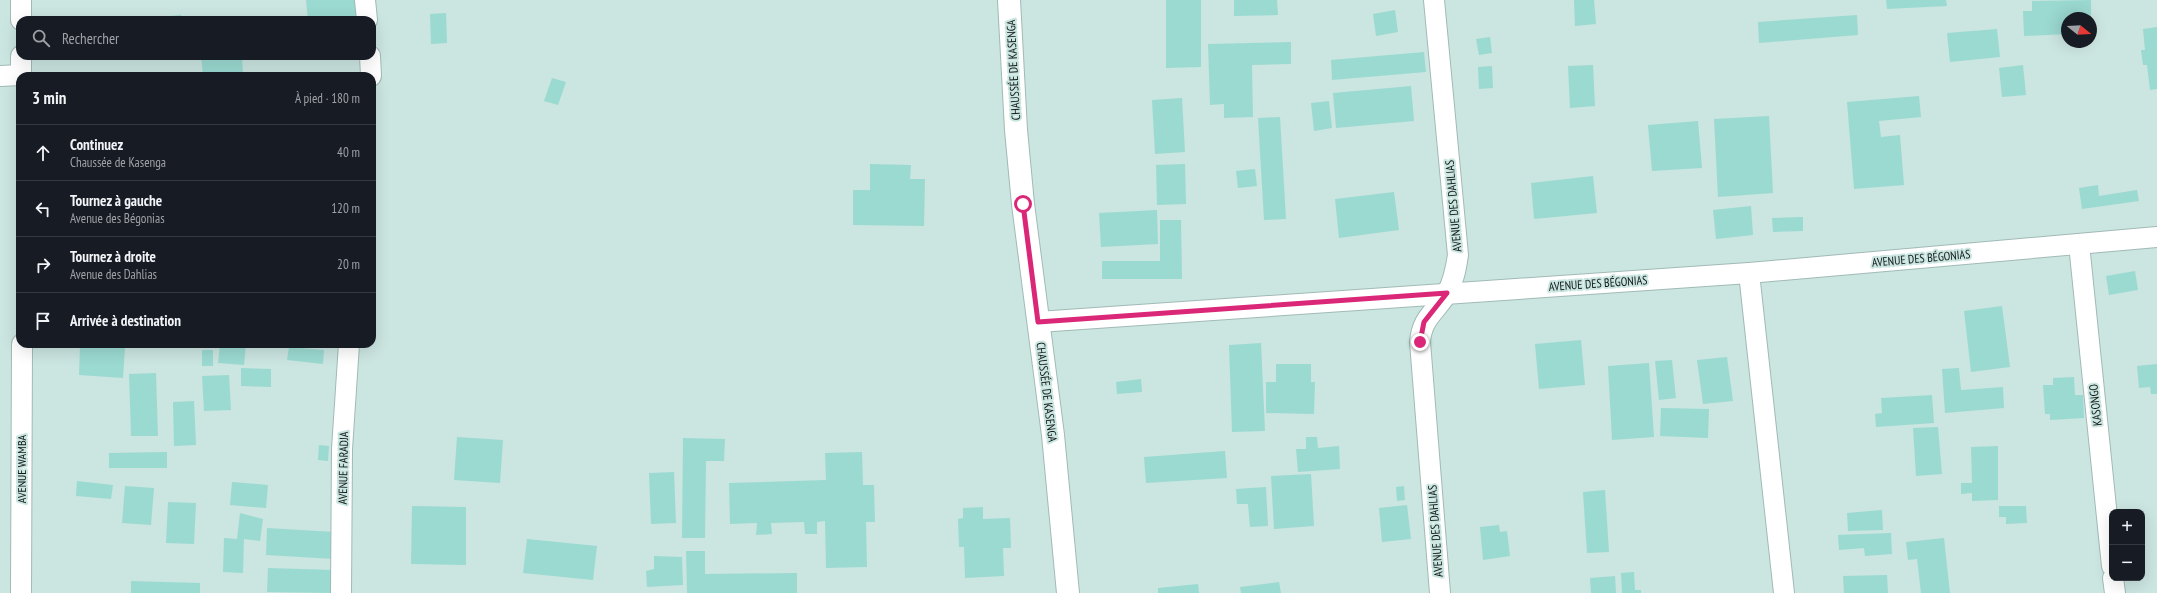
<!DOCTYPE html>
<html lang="fr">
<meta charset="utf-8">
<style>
:root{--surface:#171b24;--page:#242831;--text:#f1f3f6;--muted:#9ea1a6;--line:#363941}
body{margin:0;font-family:"PT Sans Narrow",sans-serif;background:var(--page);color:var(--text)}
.controls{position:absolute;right:12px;bottom:12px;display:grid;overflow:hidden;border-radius:8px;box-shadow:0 4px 16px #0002}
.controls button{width:36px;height:36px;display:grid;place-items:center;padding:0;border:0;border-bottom:1px solid var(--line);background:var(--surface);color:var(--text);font:20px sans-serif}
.compass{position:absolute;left:2061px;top:12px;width:36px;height:36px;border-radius:50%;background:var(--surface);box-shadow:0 4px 16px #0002;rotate:108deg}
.stop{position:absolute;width:12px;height:12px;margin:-9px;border:3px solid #db2777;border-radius:50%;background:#fff}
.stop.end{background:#db2777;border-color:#fff;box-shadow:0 1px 4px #0008}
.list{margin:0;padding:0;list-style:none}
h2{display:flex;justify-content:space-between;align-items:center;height:52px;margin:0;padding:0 16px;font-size:17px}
h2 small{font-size:13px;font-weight:400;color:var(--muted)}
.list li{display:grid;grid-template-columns:26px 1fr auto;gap:12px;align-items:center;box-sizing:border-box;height:56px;padding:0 16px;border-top:1px solid var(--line)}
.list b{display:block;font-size:15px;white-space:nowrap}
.list p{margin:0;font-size:13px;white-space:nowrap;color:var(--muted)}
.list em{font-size:13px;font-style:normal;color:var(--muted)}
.icon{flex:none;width:22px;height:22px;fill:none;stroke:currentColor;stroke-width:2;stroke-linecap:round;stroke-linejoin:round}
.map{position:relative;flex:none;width:2157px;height:593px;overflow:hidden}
.search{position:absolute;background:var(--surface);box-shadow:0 4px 16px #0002;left:16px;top:16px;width:360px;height:44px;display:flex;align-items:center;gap:10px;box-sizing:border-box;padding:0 14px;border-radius:12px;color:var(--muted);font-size:15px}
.panel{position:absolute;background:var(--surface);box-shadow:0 4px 16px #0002;left:16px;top:72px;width:360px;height:276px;border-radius:12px}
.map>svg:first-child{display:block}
.building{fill:#9bdad1}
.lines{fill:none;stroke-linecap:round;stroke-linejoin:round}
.street-casing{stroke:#a1bab6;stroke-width:22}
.secondary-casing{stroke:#a1bab6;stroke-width:24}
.street{stroke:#fff;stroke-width:20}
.secondary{stroke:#fff;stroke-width:22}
.route{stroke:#db2777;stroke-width:5}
.labels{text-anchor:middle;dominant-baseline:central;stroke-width:4;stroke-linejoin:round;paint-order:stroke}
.street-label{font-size:12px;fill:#0f1817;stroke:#cbe5e1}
</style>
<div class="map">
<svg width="2157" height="593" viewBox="0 0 2157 593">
<rect width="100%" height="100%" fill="#cbe5e1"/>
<g class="building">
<polygon points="306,0 359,0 361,20 308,20"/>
<polygon points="1166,0 1201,0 1201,67 1166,68"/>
<polygon points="1234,0 1277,0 1278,15 1234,16"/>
<polygon points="1574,0 1594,0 1596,24 1575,26"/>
<polygon points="1886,0 1946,0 1947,6 1887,9"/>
<polygon points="2091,0 2091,18 2067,18 2067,34 2024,36 2023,11 2032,11 2032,1"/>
<polygon points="1395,10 1398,32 1376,36 1373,14"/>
<polygon points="446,13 447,43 431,44 430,14"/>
<polygon points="181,15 181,20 146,20 146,18"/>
<polygon points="1857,15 1858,35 1759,43 1758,22"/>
<polygon points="2157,27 2157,89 2150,90 2147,65 2143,65 2141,50 2145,50 2143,29"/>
<polygon points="1997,29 2000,57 1950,62 1947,33"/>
<polygon points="1490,37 1492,53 1479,55 1476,39"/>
<polygon points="1291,42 1291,64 1252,65 1253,117 1224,118 1224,104 1210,105 1208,44"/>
<polygon points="1424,52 1426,72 1332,80 1331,60"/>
<polygon points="148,56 175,56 175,57 148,59"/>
<polygon points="201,56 242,56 243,74 203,76"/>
<polygon points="1593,65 1595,106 1570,108 1568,66"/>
<polygon points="2023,65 2026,95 2002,97 1999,68"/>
<polygon points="1492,66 1493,88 1479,89 1478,67"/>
<polygon points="552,78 566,82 558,105 544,101"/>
<polygon points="1411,86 1414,121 1336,128 1333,93"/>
<polygon points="1919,96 1921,117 1879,121 1881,137 1900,135 1904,185 1854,189 1847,102"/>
<polygon points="1182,98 1185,152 1155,154 1152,100"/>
<polygon points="1329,101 1332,128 1314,131 1311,103"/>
<polygon points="1769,116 1773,193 1718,197 1714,119"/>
<polygon points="1280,117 1286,219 1264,220 1258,118"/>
<polygon points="1698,121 1702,168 1652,171 1648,125"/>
<polygon points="870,164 911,165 910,179 925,179 924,226 853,225 853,190 870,190"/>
<polygon points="1185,164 1186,204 1157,205 1156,165"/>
<polygon points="1255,169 1257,186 1238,188 1236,171"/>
<polygon points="1593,176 1597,213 1534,219 1531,183"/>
<polygon points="2098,185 2099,196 2137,190 2139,201 2082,209 2079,188"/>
<polygon points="1394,192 1399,230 1339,238 1335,199"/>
<polygon points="1751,206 1753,235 1716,239 1713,210"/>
<polygon points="1157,210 1158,244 1101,247 1099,213"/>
<polygon points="1803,217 1803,231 1773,232 1772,218"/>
<polygon points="1160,220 1181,220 1182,279 1102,279 1102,261 1160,261"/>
<polygon points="2135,271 2138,290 2109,295 2106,276"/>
<polygon points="2002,306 2010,367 1971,372 1964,311"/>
<polygon points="1581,340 1585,385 1539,389 1535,344"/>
<polygon points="1261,343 1265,431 1232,432 1229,345"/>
<polygon points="220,344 246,344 244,365 218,363"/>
<polygon points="80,346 125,348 123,378 79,375"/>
<polygon points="289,347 324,350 323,364 287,360"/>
<rect x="202" y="350" width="11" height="16"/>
<polygon points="1727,357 1733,401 1703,404 1697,360"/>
<polygon points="1672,360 1676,398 1659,400 1655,361"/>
<polygon points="1649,363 1654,437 1612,440 1608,366"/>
<polygon points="1276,364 1311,364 1311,382 1299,382 1315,382 1314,414 1266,413 1266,382 1276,382"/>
<polygon points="2157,364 2157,394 2151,394 2150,387 2139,388 2137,366"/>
<polygon points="241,368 271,369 271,387 241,386"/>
<polygon points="1959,368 1961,390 2003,387 2004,408 1945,413 1942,369"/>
<polygon points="156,373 158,436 131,436 129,374"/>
<polygon points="229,375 231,410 204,411 202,376"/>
<polygon points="2074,377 2075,395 2083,395 2084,418 2050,420 2050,414 2045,414 2043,385 2053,385 2053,378"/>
<polygon points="1141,379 1142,392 1117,394 1116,382"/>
<polygon points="1932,395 1934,423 1876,427 1875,414 1882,413 1881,398"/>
<polygon points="194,401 196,445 174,446 173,402"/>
<polygon points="1661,408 1709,409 1708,438 1660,436"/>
<polygon points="1938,427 1942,474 1916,476 1913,428"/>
<polygon points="457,437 503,440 500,483 454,480"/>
<polygon points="1306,437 1317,437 1318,448 1339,446 1340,469 1298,472 1296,449 1306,449"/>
<polygon points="683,438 725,439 724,461 706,461 705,538 682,538"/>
<polygon points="319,445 329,446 328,461 318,460"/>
<polygon points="1998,446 1998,500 1972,501 1972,493 1961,494 1961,483 1972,483 1971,447"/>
<polygon points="1225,451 1227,478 1146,483 1144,457"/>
<polygon points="167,452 167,468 109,468 109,453"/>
<polygon points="862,452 863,485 874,485 875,522 866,522 867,567 826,568 825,521 817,522 817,534 805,534 804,522 771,523 772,534 756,535 757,523 730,524 729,483 826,480 825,453"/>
<polygon points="674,472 676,523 651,524 649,473"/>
<polygon points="1311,474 1314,526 1274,529 1271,476"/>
<polygon points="77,481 113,485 111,499 76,496"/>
<polygon points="232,482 268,485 266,508 230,505"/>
<polygon points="125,486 154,488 151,525 122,523"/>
<polygon points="1404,486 1405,500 1397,501 1396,487"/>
<polygon points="1266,487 1268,526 1250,527 1248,504 1237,504 1236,489"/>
<polygon points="1605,490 1609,552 1587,553 1583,492"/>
<polygon points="168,502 196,503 194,544 166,543"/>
<polygon points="1407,505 1411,539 1382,542 1379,508"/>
<polygon points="412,506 466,507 466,565 411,564"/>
<polygon points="1999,506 2026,506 2027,523 2006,524 2006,517 1999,517"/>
<polygon points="983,507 983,519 1010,518 1011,548 1003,548 1004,576 965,578 964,547 959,547 958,519 963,518 963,508"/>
<polygon points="1882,510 1883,530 1848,531 1847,513"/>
<polygon points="240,513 263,519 260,541 244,539 243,573 223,572 224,538 237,539"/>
<polygon points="1499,525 1500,532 1507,531 1510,556 1483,560 1480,527"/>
<polygon points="267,528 335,532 334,559 266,555"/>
<polygon points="1891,533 1892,554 1865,556 1864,548 1839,550 1838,535"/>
<polygon points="1944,538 1950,593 1921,593 1917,559 1908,560 1906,542"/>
<polygon points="527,539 597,546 593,580 523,573"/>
<polygon points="686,551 705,551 705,574 797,573 797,593 687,593"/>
<polygon points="654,556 682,557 683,585 647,587 646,571 654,569"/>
<polygon points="268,568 334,570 333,593 267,592"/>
<polygon points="1634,572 1635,590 1641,590 1641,593 1622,593 1621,573"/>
<polygon points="1887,575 1888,593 1844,593 1843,576"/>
<polygon points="1615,576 1616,593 1591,593 1590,578"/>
<polygon points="131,581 200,583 200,593 131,593"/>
<polygon points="1279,582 1281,593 1241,593 1240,587"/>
<polygon points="1198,584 1199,593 1158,593 1158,588"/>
</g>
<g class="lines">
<g class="street-casing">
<g id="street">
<polyline points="21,0 21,20"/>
<polyline points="365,0 367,20"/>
<path d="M1434,0L1458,255C1456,268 1454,280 1448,291C1437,312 1422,316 1420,342L1440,593"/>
<polyline points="21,56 21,76"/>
<polyline points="370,56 371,76"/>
<polyline points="0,76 21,75"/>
<polyline points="2079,244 2112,566"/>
<polyline points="1749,273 1784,593"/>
<polyline points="1038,322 1749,273 2157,237"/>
<polyline points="2113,578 2115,593"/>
<polyline points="21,593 22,344"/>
<polyline points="341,593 342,449 349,344"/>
</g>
</g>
<g class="secondary-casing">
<polyline id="secondary" points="1009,0 1016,130 1023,204 1053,435 1068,593"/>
</g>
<use href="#street" class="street"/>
<use href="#secondary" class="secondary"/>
</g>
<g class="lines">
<polyline class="route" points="1023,204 1038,322 1447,293 1424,322 1420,342"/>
</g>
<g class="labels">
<g class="street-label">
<text transform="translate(1013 70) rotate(-93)">CHAUSSÉE DE KASENGA</text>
<text transform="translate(1453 206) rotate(-95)">AVENUE DES DAHLIAS</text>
<text transform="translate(1921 258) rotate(-5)">AVENUE DES BÉGONIAS</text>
<text transform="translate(1598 283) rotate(-4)">AVENUE DES BÉGONIAS</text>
<text transform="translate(1047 392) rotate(83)">CHAUSSÉE DE KASENGA</text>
<text transform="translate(2095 405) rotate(-96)">KASONGO</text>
<text transform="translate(343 468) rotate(-89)">AVENUE FARADJA</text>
<text transform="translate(21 469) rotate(-90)">AVENUE WAMBA</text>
<text transform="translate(1435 531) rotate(-94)">AVENUE DES DAHLIAS</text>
</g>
</g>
</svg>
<div class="controls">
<button>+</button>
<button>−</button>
</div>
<svg class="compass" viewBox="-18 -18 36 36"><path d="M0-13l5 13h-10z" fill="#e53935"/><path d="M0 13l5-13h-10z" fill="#9ea1a6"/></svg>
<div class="stop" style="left:1023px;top:204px"></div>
<div class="stop end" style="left:1420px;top:342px"></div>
<div class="search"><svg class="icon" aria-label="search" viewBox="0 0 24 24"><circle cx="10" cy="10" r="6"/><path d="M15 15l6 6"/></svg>Rechercher</div>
<section class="panel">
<h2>3 min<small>À pied · 180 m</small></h2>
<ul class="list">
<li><svg class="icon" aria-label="ahead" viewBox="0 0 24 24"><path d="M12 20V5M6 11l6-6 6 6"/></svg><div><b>Continuez</b><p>Chaussée de Kasenga</p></div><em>40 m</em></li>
<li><svg class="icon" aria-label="left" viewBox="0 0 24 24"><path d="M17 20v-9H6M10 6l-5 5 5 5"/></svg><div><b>Tournez à gauche</b><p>Avenue des Bégonias</p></div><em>120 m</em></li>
<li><svg class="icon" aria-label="right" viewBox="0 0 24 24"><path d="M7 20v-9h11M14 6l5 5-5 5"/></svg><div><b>Tournez à droite</b><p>Avenue des Dahlias</p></div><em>20 m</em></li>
<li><svg class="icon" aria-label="arrive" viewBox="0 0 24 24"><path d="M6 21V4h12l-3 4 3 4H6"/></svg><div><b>Arrivée à destination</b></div></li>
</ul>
</section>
</div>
